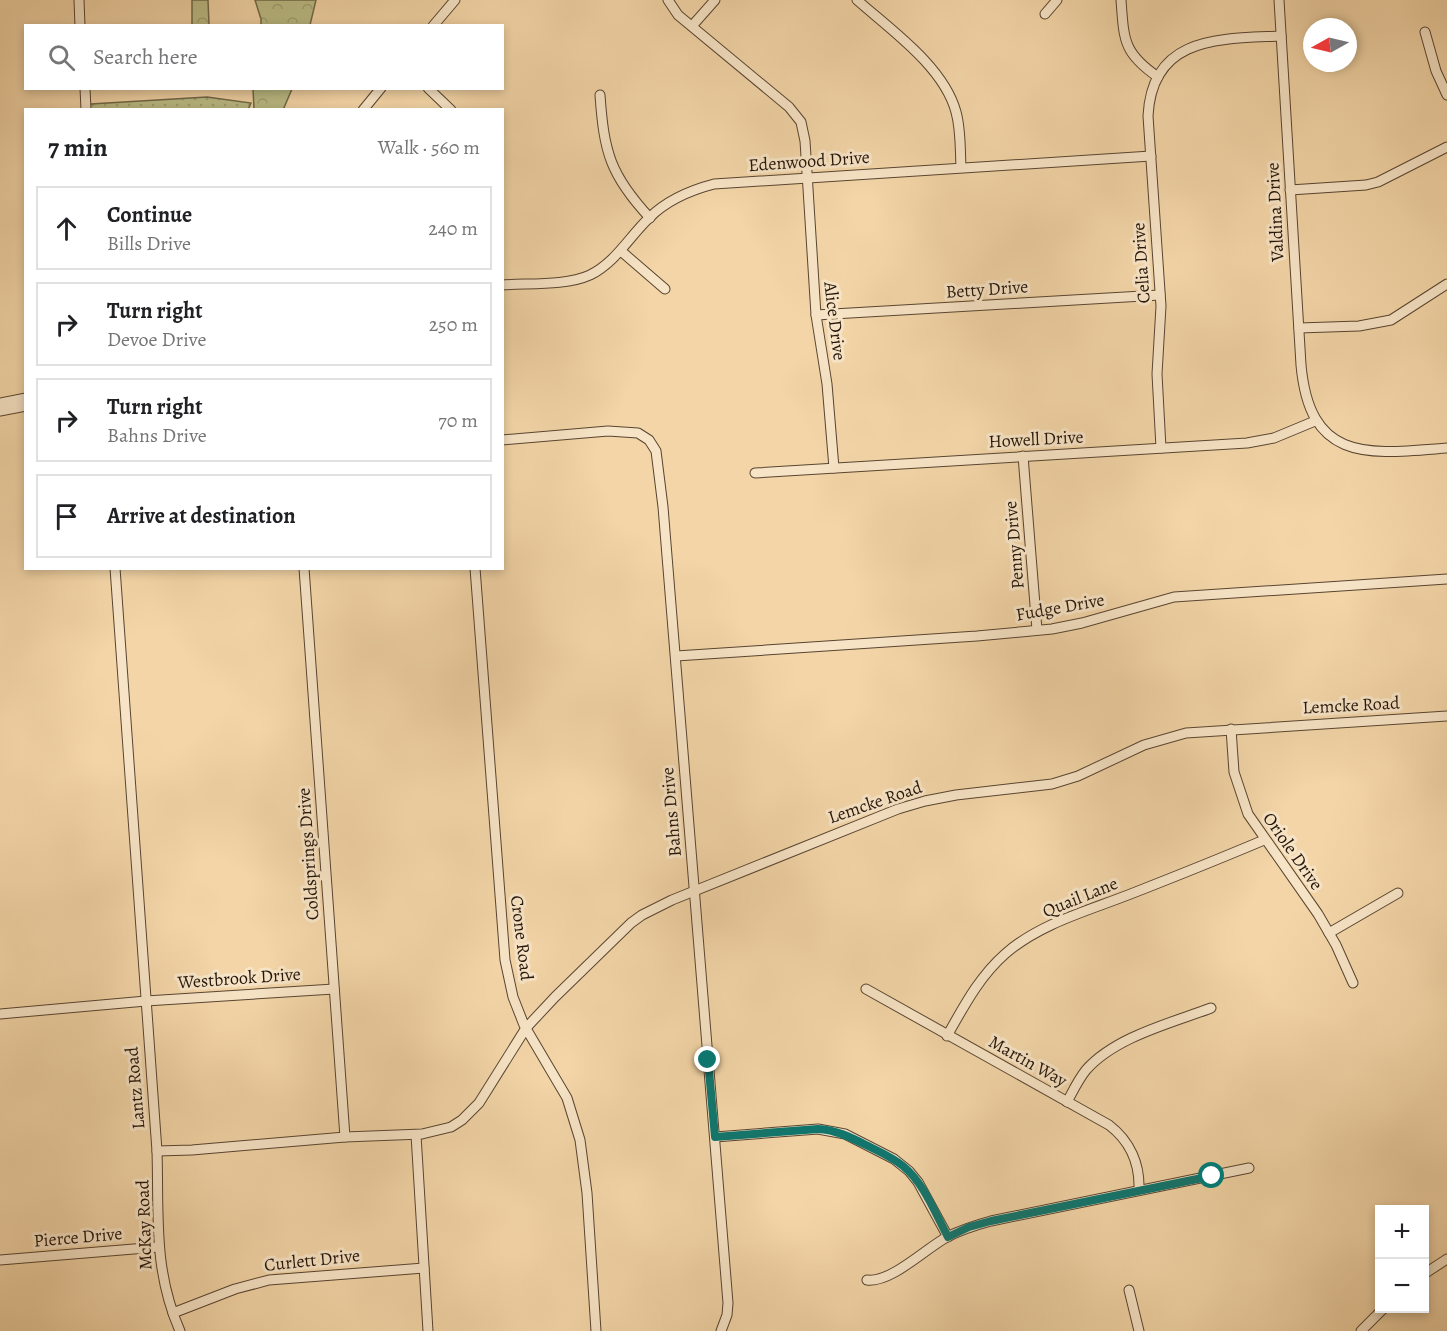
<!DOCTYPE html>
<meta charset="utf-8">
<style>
:root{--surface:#fff;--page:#f2f2f2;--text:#202124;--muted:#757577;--line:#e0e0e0}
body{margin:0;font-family:Alegreya,serif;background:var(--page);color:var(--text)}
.controls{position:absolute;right:18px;bottom:18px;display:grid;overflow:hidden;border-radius:0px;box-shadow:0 3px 9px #0003}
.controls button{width:54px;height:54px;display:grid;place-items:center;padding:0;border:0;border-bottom:2px solid var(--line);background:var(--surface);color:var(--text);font:30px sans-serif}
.compass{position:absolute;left:1303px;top:18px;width:54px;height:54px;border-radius:50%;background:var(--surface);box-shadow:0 3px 9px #0003;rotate:262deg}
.stop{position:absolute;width:18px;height:18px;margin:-14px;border:4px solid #0f766e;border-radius:50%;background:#fff}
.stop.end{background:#0f766e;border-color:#fff;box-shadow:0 2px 6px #0008}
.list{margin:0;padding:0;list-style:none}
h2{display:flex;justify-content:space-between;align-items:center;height:78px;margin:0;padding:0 24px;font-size:26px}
h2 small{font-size:20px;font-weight:400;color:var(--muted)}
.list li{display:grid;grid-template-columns:39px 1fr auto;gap:18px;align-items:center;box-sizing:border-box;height:84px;margin:0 12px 12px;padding:0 12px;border:2px solid var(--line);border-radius:0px}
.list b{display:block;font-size:22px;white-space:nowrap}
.list p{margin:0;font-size:20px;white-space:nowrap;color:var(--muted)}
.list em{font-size:20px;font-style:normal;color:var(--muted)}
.icon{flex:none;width:33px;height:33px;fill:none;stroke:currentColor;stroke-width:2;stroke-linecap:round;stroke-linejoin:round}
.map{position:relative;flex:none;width:1447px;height:1331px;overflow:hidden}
.search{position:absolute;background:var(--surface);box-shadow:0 3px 9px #0003;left:24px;top:24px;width:480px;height:66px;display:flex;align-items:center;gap:15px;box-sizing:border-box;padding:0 21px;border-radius:0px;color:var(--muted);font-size:22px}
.panel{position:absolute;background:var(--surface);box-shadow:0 3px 9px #0003;left:24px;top:108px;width:480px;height:462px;border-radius:0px}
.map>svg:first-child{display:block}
.forest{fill:url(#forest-crowns);stroke:#706948;stroke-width:1.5}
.park{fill:url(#park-dots);stroke:#706948;stroke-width:1.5}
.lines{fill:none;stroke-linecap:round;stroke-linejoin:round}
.minor-casing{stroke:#584531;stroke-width:11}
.minor{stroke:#f7e4c6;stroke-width:9}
.route{stroke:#0f766e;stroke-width:8}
.labels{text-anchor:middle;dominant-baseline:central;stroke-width:6;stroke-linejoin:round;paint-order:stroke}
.street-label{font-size:18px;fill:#24150a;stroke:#f7e4c6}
</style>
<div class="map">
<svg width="1447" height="1331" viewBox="0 0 1447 1331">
<defs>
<pattern id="forest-crowns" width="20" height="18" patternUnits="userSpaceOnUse" patternTransform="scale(1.5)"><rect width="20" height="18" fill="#bbbd87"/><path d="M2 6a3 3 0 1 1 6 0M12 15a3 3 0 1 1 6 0" fill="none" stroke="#a1a273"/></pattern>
<pattern id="park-dots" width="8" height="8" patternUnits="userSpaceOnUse" patternTransform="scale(1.5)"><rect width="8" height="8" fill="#bbbd87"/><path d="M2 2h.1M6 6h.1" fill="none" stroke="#a1a273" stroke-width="1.8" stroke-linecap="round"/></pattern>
</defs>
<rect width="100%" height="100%" fill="#f3d5a7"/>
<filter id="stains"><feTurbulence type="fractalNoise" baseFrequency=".00333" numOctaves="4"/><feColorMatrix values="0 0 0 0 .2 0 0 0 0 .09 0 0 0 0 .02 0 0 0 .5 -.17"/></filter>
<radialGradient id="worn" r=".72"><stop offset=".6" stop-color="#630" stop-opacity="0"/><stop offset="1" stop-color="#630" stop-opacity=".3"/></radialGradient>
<g class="forest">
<polygon points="192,0 208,0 209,25 192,25"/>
<polygon points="255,0 316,0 310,25 261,26 261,19"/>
<polygon points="253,89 253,88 292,89 283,110 254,109"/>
</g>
<polygon class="park" points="207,97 251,103 248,110 89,110 91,104"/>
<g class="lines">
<g class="minor-casing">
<g id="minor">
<polyline points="79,0 80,26"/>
<polyline points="668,0 678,15 789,107 801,122 805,141 816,315 827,384 834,468"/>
<path d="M857,0C891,30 944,67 956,112C961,130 960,149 961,167"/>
<path d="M1121,0C1124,40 1123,53 1158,77"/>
<path d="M1279,0L1301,365C1310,464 1369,454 1447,448"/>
<polyline points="1045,14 1057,0"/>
<polyline points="433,26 455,0"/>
<polyline points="692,26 715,0"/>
<polyline points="1425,32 1436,71 1447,95"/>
<polyline points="85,88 86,110"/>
<polyline points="428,88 451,110"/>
<path d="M600,95C604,152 610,175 650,218"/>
<polyline points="363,110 381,88"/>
<polyline points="1290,190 1366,185 1378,182 1447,147"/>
<polyline points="621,251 665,289"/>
<path d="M502,285C528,283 566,286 590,275C616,262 629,237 649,218C667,200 691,190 714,184L1151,156"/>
<polyline points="816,315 1160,295"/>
<polyline points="1299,328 1359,326 1391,320 1447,284"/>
<polyline points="0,403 26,398"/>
<polyline points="0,411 26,406"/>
<polyline points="502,440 608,431 638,433 649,440 656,451 663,507 728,1303 727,1315 721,1331"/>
<path d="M1161,448L1157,374L1161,306L1148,116C1152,35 1221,39 1281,36"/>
<polyline points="1023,456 1037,630"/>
<polyline points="755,473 1247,443 1274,438 1315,421"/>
<path d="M115,568L157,1151C159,1215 153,1270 180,1331"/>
<polyline points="304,568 345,1137"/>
<polyline points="475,568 505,960 513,997 524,1025 567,1098 580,1140 587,1193 596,1331"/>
<polyline points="676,656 977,636 1052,629 1082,623 1174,597 1447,579"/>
<polyline points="1231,729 1234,772 1248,814 1318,914 1336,945 1353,983"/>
<polyline points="1329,933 1398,893"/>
<path d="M866,989L1109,1125C1130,1141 1140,1164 1139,1190"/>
<polyline points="0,1014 146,1001 334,989"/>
<path d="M947,1036C964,1006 979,977 1005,954C1039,924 1087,911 1128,895C1174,877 1219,859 1264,840"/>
<path d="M1067,1102C1073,1091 1078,1080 1086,1070C1115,1037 1171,1023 1211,1008"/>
<polyline points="416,1135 428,1331"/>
<polyline points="715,1137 818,1129 845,1134 894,1159 909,1171 918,1182 948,1237"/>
<polyline points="157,1151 192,1150 345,1137 422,1134 451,1127 462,1120 479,1103 526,1028 555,997 631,923 642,915 672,900 898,809 925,801 956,795 1052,784 1078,776 1144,745 1186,733 1447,716"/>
<polyline points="0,1260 158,1247"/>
<polyline points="1424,1274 1447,1259"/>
<path d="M867,1280C891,1283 925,1249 947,1237C961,1230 976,1225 991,1221L1249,1168"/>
<polyline points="1129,1290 1139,1331"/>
<polyline points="173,1313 235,1289 269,1280 424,1268"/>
<polyline points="1361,1331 1384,1308"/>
</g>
</g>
<use href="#minor" class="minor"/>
</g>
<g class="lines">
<path class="route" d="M708,1060L715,1137L818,1129C836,1130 850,1137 866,1145C878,1151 892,1157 903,1166C924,1183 935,1213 948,1237L969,1227L991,1221L1212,1176"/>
</g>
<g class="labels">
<g class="street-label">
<text transform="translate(809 161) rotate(-4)">Edenwood Drive</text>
<text transform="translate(1275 212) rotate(-93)">Valdina Drive</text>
<text transform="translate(1141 263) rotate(-94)">Celia Drive</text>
<text transform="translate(987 289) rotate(-4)">Betty Drive</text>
<text transform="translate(835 321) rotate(83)">Alice Drive</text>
<text transform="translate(1036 439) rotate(-3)">Howell Drive</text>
<text transform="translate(1014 545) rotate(-95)">Penny Drive</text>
<text transform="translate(1060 607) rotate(-10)">Fudge Drive</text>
<text transform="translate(1351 705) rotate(-3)">Lemcke Road</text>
<text transform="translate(875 802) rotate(-19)">Lemcke Road</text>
<text transform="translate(671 812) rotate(-95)">Bahns Drive</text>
<text transform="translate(1293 851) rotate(55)">Oriole Drive</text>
<text transform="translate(308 854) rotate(-94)">Coldsprings Drive</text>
<text transform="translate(1080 897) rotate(-22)">Quail Lane</text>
<text transform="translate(522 938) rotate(83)">Crone Road</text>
<text transform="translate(239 978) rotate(-4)">Westbrook Drive</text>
<text transform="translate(1028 1061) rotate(29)">Martin Way</text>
<text transform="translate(135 1088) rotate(-95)">Lantz Road</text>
<text transform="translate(144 1225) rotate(-92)">McKay Road</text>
<text transform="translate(78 1237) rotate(-5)">Pierce Drive</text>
<text transform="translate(312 1260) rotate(-6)">Curlett Drive</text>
</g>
</g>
<rect width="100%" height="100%" filter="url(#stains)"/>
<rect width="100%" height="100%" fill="url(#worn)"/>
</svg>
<div class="controls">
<button>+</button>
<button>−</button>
</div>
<svg class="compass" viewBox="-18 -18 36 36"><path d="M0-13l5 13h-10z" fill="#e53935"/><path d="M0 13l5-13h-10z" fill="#757577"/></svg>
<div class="stop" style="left:1212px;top:1176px"></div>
<div class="stop end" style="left:708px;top:1060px"></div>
<div class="search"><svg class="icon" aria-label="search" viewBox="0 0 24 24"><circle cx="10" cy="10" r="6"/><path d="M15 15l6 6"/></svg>Search here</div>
<section class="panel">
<h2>7 min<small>Walk · 560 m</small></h2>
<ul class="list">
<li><svg class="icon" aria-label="ahead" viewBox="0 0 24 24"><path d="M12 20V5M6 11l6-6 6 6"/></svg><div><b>Continue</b><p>Bills Drive</p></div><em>240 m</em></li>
<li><svg class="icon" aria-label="right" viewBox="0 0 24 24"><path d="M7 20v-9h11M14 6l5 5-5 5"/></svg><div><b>Turn right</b><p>Devoe Drive</p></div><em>250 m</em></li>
<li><svg class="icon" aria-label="right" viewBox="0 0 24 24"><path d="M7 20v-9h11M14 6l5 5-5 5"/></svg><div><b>Turn right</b><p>Bahns Drive</p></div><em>70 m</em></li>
<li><svg class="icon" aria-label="arrive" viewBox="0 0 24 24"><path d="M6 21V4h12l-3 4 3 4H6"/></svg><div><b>Arrive at destination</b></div></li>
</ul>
</section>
</div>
